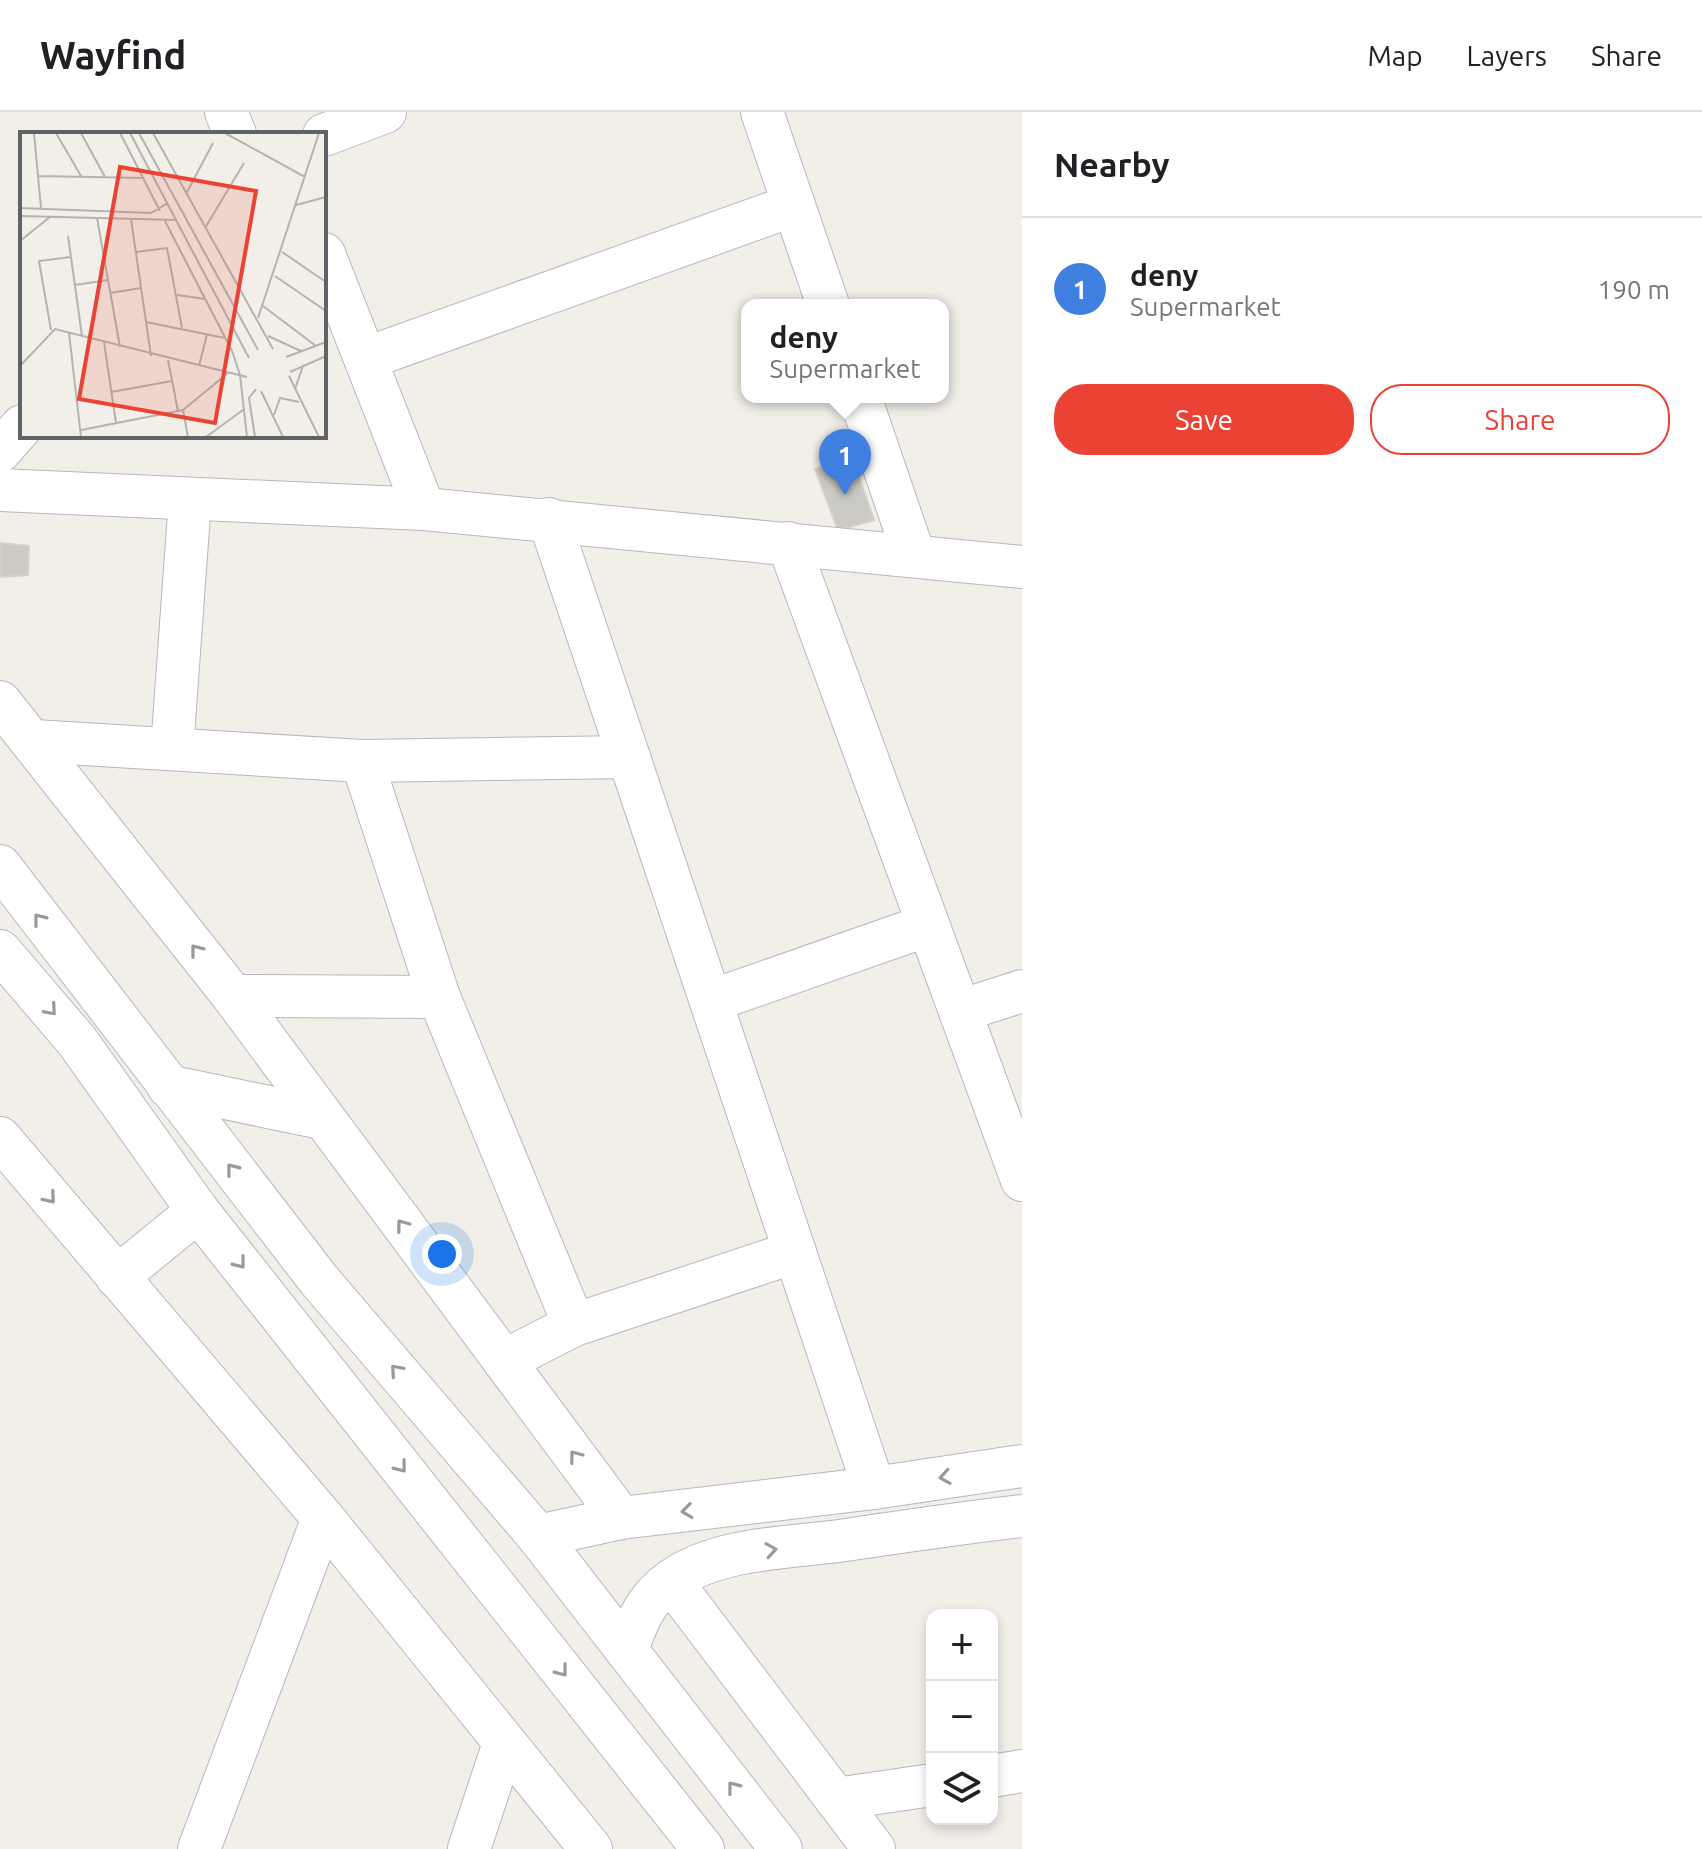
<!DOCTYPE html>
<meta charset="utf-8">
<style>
:root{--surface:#fff;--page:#f6f6f6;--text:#202124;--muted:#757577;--line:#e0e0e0;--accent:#ea4335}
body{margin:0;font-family:Ubuntu,sans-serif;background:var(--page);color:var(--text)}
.controls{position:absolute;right:24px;bottom:24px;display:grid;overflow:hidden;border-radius:16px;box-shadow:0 4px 12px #0003}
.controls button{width:72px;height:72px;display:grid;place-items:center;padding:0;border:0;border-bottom:2px solid var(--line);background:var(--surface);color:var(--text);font:40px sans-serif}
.you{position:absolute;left:442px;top:1142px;width:28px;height:28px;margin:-20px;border:6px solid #fff;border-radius:50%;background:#1a73e8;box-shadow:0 0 0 12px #1a73e833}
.badge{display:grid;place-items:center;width:52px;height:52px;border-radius:50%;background:var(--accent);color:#fff;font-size:26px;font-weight:700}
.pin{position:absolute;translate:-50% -66px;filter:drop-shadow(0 2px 4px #0008)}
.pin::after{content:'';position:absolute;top:42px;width:28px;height:24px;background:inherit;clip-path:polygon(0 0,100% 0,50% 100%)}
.popup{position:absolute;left:741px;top:187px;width:208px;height:104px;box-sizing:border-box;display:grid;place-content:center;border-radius:16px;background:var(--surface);filter:drop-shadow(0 2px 6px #0005);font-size:26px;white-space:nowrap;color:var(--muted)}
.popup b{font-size:30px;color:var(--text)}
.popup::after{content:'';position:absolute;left:50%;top:100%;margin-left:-16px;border:16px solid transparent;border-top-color:var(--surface)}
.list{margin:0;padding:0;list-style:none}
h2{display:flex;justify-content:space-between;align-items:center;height:104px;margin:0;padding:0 32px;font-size:34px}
h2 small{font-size:26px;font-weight:400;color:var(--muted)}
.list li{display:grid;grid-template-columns:52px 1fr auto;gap:24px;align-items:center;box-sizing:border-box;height:144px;padding:0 32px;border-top:2px solid var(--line)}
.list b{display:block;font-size:30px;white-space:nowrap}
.list p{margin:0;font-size:26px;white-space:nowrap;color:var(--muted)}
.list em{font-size:26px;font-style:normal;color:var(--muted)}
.actions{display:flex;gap:16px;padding:24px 32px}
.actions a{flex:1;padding:18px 0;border:2px solid var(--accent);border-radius:32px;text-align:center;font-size:28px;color:var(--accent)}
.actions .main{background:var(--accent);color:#fff}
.icon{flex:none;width:44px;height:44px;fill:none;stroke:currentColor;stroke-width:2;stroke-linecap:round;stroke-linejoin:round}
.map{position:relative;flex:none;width:1022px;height:1737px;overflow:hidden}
header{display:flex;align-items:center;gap:48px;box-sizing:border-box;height:112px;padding:0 40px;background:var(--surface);border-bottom:2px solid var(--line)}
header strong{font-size:38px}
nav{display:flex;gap:44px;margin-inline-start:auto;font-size:28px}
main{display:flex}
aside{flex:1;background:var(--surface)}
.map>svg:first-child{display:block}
.building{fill:#cccac5;stroke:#d6d1c6;stroke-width:2}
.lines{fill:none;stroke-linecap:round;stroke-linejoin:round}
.minor-casing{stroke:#b5b8bc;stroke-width:44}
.minor{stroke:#fff;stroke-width:42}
.oneway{stroke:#979a9d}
.inset-road{fill:none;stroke:#b3b3b1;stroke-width:2}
.view{fill:#ea4335;fill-opacity:0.15;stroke:#ea4335;stroke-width:4}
.inset-edge{fill:none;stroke:#5f6368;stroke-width:4}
</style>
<header>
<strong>Wayfind</strong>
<nav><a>Map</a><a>Layers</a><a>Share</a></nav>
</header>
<main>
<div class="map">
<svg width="1022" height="1737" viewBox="0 0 1022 1737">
<rect width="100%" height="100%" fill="#f1efe8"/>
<g class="building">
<polygon points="852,345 874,408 838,418 815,357"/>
<polygon points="0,431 29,434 28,463 0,465"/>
</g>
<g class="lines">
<g class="minor-casing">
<g id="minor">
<polyline points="226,0 235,22"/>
<polyline points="762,0 828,193"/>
<polyline points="324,23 385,0"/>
<polyline points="324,142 424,397"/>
<polyline points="367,246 794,93"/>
<polyline points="860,285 914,443"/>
<polyline points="0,339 22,314"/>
<polyline points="0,378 424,397 1022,455"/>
<polyline points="549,407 874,1376"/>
<polyline points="788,431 1022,1068"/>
<polyline points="0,590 233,884 621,1406"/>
<polyline points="34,629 362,649 629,645"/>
<polyline points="172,637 190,388"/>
<polyline points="362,649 439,885 574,1213 795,1140"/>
<polyline points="0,754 319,1168 538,1424 781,1737"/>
<polyline points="0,839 77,929 198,1099 703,1737"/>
<polyline points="233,884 439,885"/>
<polyline points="711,889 928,813"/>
<polyline points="960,899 1022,879"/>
<polyline points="168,974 321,1006"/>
<polyline points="0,1026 323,1406 591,1737"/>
<polyline points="117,1165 198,1099"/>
<polyline points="504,1249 574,1213"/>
<polyline points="538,1424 621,1406 874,1376 1022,1354"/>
<polyline points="671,1469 874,1737"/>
<path d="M627,1539C636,1510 646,1486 672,1468C718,1436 785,1436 839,1429C900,1420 961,1411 1022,1404"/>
<polyline points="992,1664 1022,1659"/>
<polyline points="836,1687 932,1673"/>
<polyline points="199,1737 323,1406"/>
<polyline points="469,1737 504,1631"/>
</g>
</g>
<use href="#minor" class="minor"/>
</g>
<defs><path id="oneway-chevron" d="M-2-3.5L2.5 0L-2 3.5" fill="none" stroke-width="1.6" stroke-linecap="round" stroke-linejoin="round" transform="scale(2)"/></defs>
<g class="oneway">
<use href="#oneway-chevron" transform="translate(39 807) rotate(-128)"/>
<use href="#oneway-chevron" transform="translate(196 838) rotate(-128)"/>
<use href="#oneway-chevron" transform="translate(51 898) rotate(49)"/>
<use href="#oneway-chevron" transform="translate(232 1057) rotate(-128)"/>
<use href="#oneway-chevron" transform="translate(50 1086) rotate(50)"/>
<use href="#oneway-chevron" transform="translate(402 1113) rotate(-127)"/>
<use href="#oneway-chevron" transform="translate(240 1151) rotate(52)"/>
<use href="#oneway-chevron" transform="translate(396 1258) rotate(-131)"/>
<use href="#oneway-chevron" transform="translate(575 1344) rotate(-127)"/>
<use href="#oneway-chevron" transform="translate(401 1355) rotate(52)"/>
<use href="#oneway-chevron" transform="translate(945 1365) rotate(171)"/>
<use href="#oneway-chevron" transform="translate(687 1399) rotate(173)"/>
<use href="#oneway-chevron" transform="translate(771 1438) rotate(-9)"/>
<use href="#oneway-chevron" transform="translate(562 1559) rotate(52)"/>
<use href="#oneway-chevron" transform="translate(733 1675) rotate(-128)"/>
</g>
<g transform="translate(20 20)">
<rect width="306" height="306" fill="#f1efe8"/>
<path class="inset-road" d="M14,1L21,76M36,1L61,44M61,1L85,45M100,1L140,79M110,1L229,226M119,1L238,218M133,1L253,217M205,1L285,45M18,44L123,46M166,62L193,11M276,73L306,65M0,76L131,81L148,71M0,84L157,88M77,86L100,215M111,87L131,224M145,89L212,219L220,243M185,96L224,31M48,104L62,204M0,109L30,85M116,120L147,116L162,196M262,120L306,150M255,144L306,179M55,153L88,148M90,161L121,156M157,163L185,167M243,174L296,214M238,186L299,1M126,190L205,206M31,198L19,129L51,125M49,201L61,305M248,204L281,219M84,210L96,291M266,225L306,210M148,228L158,279M0,234L35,197L227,245M179,234L187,202M270,240L306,224M220,243L227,305M269,244L299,305M275,257L283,234M241,259L263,305M91,260L152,249M163,278L168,305M254,283L260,266L279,270M61,298L163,278L208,241M186,305L223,278M235,305L229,266L236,257"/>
<path class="view" d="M100,35L236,59L195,291L59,267Z"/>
<rect width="306" height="306" class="inset-edge"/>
</g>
</svg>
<div class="controls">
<button>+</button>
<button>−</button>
<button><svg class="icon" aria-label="layers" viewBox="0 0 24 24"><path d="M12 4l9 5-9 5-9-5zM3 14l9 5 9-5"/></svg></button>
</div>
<div class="you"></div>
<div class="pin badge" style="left:845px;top:383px;background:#3f7fe0">1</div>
<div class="popup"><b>deny</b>Supermarket</div>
</div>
<aside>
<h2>Nearby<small></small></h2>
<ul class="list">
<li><span class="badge" style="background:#3f7fe0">1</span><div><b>deny</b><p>Supermarket</p></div><em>190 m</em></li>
</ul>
<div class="actions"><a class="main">Save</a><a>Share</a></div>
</aside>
</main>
